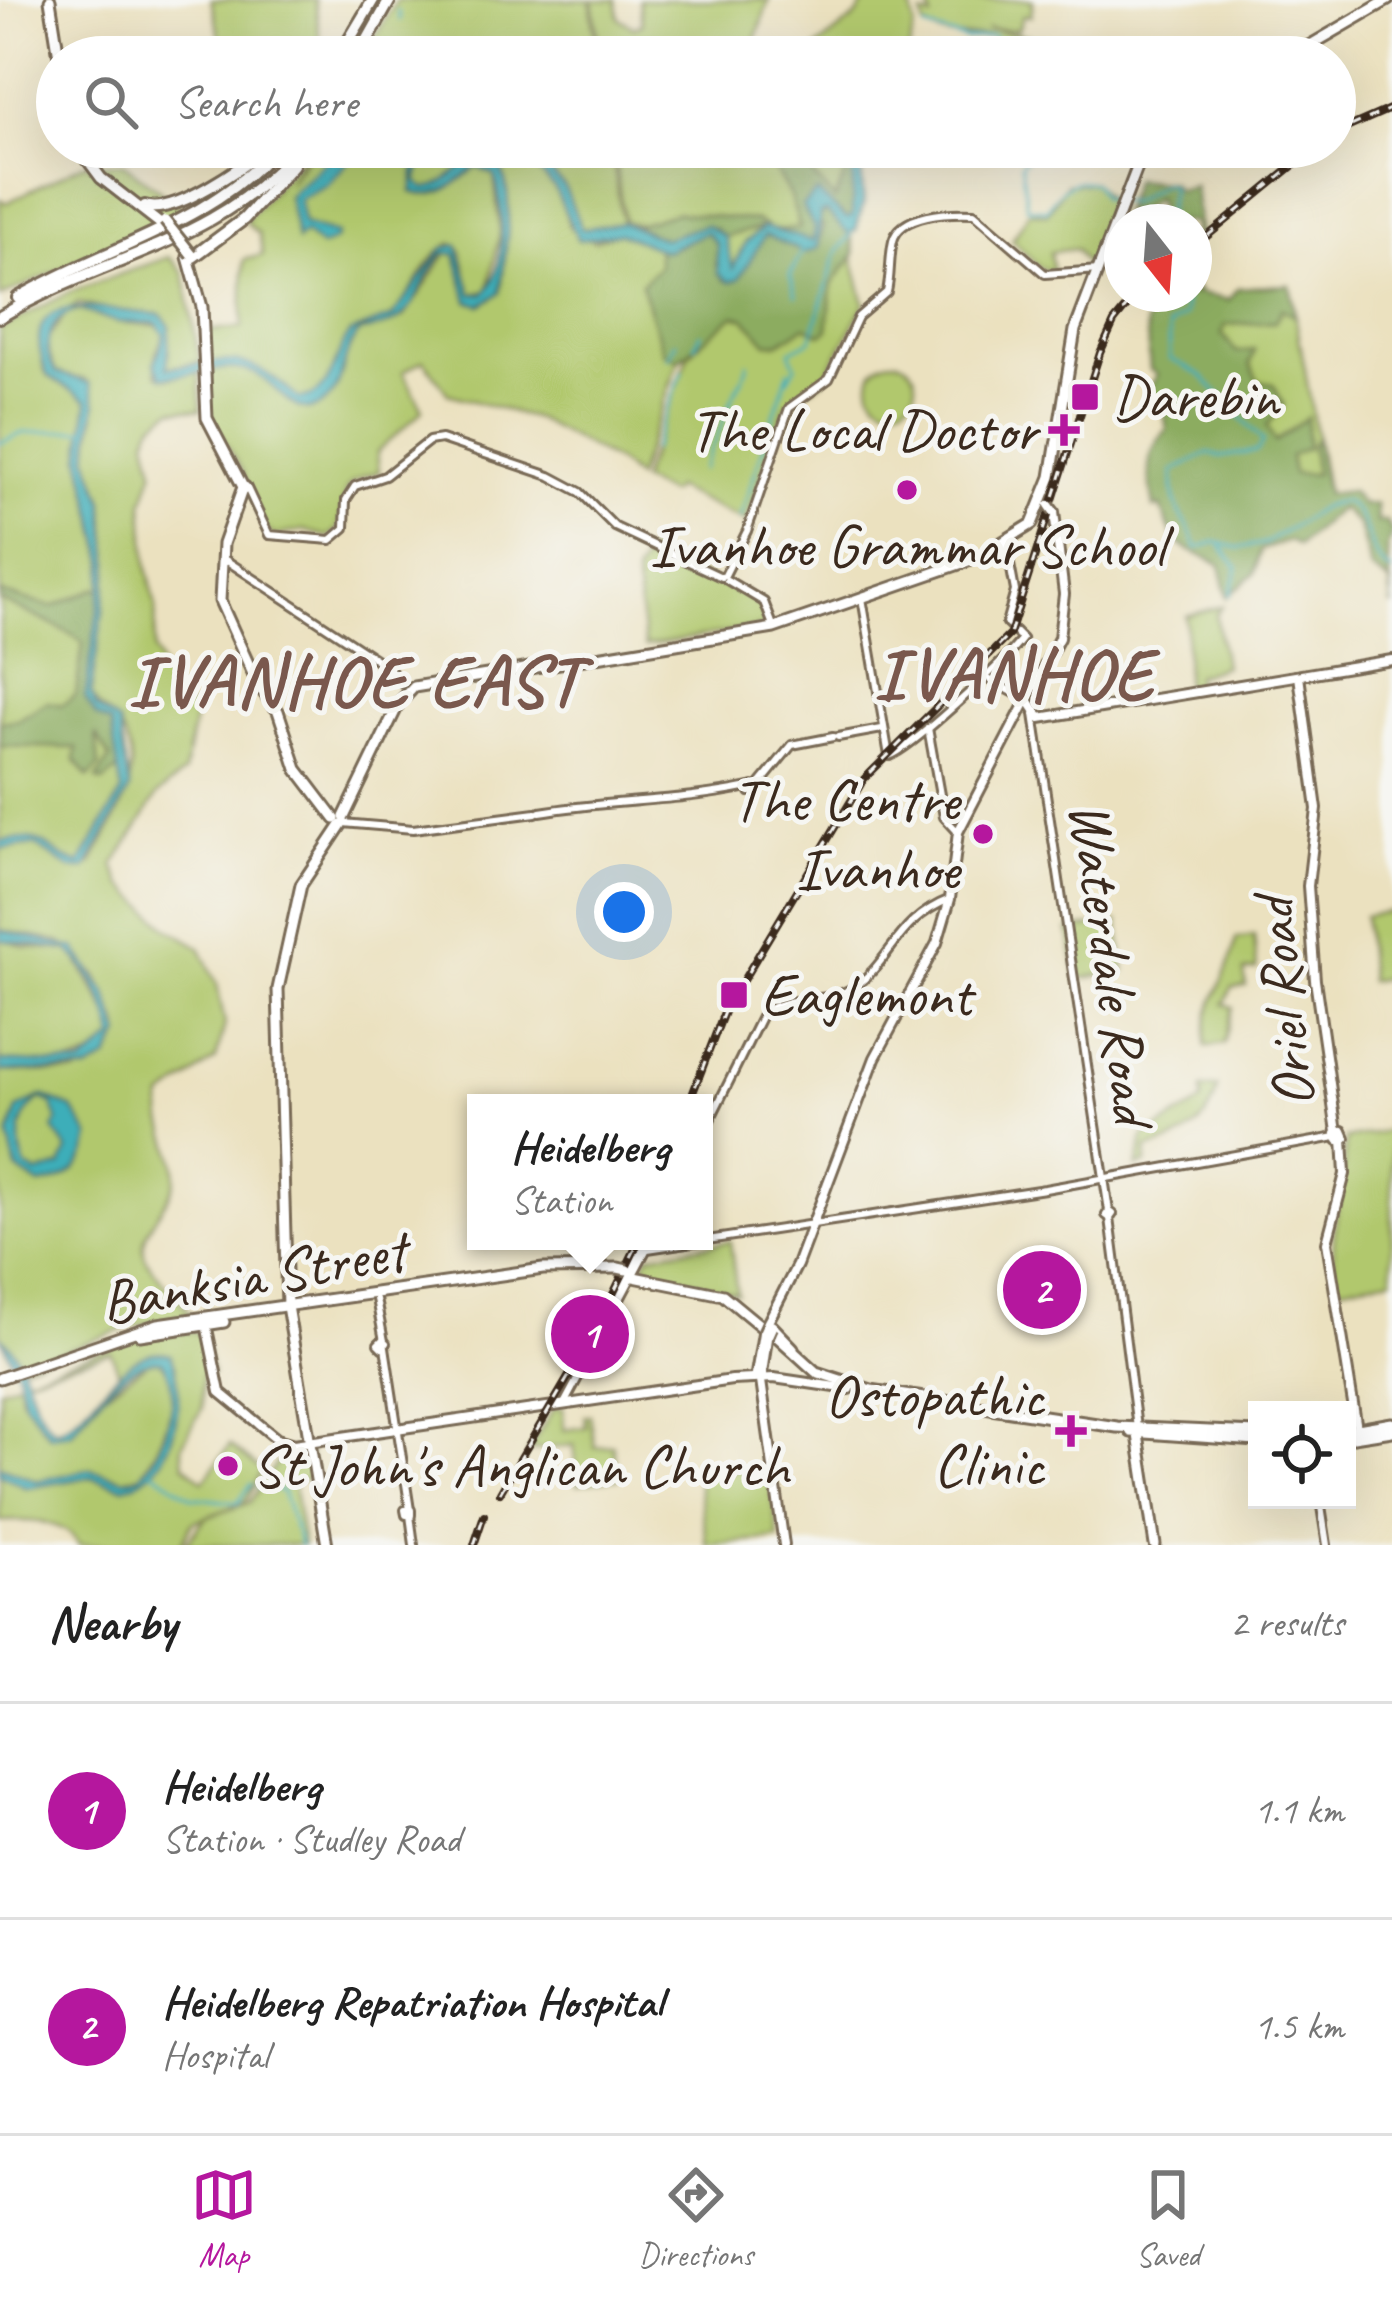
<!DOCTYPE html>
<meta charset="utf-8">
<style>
:root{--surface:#fff;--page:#f6f6f6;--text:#222;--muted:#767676;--line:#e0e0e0;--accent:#b5179e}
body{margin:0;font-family:Caveat,sans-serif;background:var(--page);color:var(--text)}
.controls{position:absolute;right:36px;bottom:36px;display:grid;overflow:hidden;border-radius:0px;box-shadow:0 12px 48px #0002}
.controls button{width:108px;height:108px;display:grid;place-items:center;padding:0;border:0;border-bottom:3px solid var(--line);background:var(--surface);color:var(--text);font:60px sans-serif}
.compass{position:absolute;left:1104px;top:204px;width:108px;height:108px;border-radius:50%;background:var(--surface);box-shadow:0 12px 48px #0002;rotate:163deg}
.you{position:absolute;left:624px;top:912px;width:42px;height:42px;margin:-30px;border:9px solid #fff;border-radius:50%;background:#1a73e8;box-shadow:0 0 0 18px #1a73e833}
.badge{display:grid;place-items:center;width:78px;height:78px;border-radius:50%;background:var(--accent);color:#fff;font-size:39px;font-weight:700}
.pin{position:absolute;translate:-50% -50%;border:6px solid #fff;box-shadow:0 3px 12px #0006}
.popup{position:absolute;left:467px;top:1094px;width:246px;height:156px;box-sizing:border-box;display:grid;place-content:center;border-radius:0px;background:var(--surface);filter:drop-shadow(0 3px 9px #0005);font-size:39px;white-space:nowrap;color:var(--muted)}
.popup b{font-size:45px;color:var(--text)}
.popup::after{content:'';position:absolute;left:50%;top:100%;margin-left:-24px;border:24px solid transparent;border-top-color:var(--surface)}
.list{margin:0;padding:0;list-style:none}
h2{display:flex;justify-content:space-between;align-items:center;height:156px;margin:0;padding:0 48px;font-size:51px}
h2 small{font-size:39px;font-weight:400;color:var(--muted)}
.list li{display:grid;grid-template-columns:78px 1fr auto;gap:36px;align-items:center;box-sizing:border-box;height:216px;padding:0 48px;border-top:3px solid var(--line)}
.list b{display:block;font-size:45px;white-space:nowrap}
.list p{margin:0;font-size:39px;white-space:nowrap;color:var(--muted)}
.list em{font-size:39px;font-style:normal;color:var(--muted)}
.icon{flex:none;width:66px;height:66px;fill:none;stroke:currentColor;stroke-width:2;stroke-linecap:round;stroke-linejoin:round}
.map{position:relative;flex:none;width:1392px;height:1545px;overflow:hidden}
.search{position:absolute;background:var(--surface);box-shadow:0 12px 48px #0002;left:36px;right:36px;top:36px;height:132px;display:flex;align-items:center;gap:30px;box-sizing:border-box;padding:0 42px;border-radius:66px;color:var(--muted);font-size:45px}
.sheet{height:588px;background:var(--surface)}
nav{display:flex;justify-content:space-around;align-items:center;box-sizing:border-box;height:168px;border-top:3px solid var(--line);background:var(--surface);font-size:33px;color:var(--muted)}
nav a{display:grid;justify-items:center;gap:6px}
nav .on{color:var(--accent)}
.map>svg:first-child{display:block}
.green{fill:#b1c86d;stroke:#767946;stroke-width:3}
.forest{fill:#8cac60;stroke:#646b3f;stroke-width:3}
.water{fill:#3eaeb9;stroke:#3c6c6c;stroke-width:3;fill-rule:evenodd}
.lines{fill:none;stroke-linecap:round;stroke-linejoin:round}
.stream{stroke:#3eaeb9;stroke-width:3}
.tertiary-casing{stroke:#796a56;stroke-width:12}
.secondary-casing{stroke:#796a56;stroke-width:14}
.primary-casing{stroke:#796a56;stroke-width:15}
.trunk-casing{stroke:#796a56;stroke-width:15}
.motorway-casing{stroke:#796a56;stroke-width:16}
.tertiary{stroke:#fff;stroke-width:6}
.secondary{stroke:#fff;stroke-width:8}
.primary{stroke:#fff;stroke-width:9}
.trunk{stroke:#fff;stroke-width:9}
.motorway{stroke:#fff;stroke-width:10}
.rail-casing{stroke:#3b2a1e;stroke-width:8}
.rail{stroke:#f6f6f2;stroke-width:3;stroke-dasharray:9;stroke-linecap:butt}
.secondary-bridge-casing{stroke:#796a56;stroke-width:14;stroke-linecap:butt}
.primary-bridge-casing{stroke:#796a56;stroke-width:15;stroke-linecap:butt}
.trunk-bridge-casing{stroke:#796a56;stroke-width:15;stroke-linecap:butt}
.secondary-bridge{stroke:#fff;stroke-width:8}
.primary-bridge{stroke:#fff;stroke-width:9}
.trunk-bridge{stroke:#fff;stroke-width:9}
.poi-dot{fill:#b5179e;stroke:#f6f6f2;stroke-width:4.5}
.labels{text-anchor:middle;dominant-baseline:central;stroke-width:10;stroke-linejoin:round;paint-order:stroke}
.poi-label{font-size:60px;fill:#3b2a1e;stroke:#f6f6f2;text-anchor:start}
.street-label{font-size:60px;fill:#3b2a1e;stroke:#f6f6f2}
.district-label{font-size:72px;font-weight:bold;letter-spacing:3px;fill:#7a584d;stroke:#f6f6f2}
</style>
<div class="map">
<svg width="1392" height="1545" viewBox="0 0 1392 1545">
<rect width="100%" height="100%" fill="#f6f6f2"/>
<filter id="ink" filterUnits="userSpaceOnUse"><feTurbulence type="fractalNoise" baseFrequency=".00833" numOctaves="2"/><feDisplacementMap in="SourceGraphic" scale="24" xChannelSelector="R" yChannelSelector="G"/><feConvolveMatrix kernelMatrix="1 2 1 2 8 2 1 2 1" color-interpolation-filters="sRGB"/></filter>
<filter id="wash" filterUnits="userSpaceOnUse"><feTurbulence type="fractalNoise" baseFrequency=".004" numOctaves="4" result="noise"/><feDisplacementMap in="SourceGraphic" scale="48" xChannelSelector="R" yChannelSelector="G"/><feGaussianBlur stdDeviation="2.7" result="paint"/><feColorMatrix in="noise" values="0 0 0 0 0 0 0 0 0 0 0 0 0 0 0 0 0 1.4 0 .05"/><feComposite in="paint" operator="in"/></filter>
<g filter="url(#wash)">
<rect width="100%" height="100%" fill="#ebe1bf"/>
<g class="green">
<polygon points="211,0 315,0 322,57 225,57"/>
<polygon points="397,0 590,0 598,57 363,57"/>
<polygon points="593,0 616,0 619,18 634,27 642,24 639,0 769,0 750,57 601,57"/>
<polygon points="867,0 910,0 915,26 907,57 805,57 856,17"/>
<path d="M927,0H1033L1031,16L1023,15L1018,30L986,29L1059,41L1080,57H1007L991,35C965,37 948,41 924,26L922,15L932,18Z"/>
<path d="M309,147L288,184L314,147H419L412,192C440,202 455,182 476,167L494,175L500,233L488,291L472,294L461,250L452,243C417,260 415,306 382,323L404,317L448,251L456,254L468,301L481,305L500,293C503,270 525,152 481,159C458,163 448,188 424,188L417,181L427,147C498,147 551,143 569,227L594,241L619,232L718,273L846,231L865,304L823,381L786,405L746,522L674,488L669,494L640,481L689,355L699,344L679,361L636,478L617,462L536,419L448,394L424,360L403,372L423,410L377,452L379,472C330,485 352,495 337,530L328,537L303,530L275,536L264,528L242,471L209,415L205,331L242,328L244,260L263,255L259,234L245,222Z"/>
<polygon points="526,147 611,147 622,222 582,229 564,186"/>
<path d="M613,147H878L863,156C853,195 827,213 796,238L763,227L746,242L733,268L726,242L689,230L624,222Z"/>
<polygon points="123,163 186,211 0,297 0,199 6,203 83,164"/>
<polygon points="1092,182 1115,208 1094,266 1087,267 1076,249 1050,252 1053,272 1039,267 1012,240 1030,211 1047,214 1066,184"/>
<path d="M169,257L184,273L200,362L167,368L170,326L79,303L45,323C33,404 61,363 88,401L81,457L105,562L85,698L121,759L122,792L80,864C42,853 56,833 0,841V329L70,292Z"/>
<polygon points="1290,285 1328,502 1298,518 1194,294 1194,286 1199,294 1229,300 1238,288"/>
<path d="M80,310L117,322L160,326L164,335L156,353L157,374L168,378L199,371L201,410L172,409L152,425L147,439L154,470L143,502L147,566L156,608L154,651L165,677L195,714L184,773L158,794L114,866L122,884L168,928L200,947L217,984L225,1024L216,1059L163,1098C157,1128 179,1150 175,1180C171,1204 136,1231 145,1257C152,1274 180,1296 191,1316L130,1327L23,1365L0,1336V1071L76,1073L108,1059L120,1027L97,976L60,942L0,930V849L35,845L71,869L92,864C111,822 150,779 121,729C112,714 97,711 91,693L110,563L104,501L88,456L95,416L86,380L56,373L45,342L66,314Z"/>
<circle cx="893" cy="383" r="23"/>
<polygon points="649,548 760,603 768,626 645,646 635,575"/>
<polygon points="1222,606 1216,615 1224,666 1195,676 1197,689 1185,691 1186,616"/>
<polygon points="1392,911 1392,977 1369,981 1364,916"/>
<polygon points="1118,922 1125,971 1077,979 1069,930"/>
<path d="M1254,936L1257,969L1244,971L1246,986L1232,988L1224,1004L1233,1007L1224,1044L1206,1047C1203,1002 1229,982 1236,939Z"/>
<path d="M5,939L24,947L68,950L76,958L111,1018L114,1039C81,1075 44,1065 0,1061V940Z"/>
<path d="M1217,1087C1212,1126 1178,1143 1147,1149L1146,1164L1137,1167L1144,1137L1202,1102V1089Z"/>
<path d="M1392,1130V1278L1337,1287C1326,1234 1344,1192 1346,1139Z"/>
<polygon points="730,1241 737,1293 643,1268 648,1255"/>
<path d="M194,1331L204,1338L212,1373L202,1375V1408L182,1445L184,1464L204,1481L230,1445L262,1471L245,1502L193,1522L181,1545H79C65,1519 27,1520 0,1521V1474L27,1488L91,1477L123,1487C179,1455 177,1425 175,1365L151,1354L119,1373L111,1352L26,1377L135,1338Z"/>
<path d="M152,1360H160C188,1391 161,1446 141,1475L124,1479L90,1469L37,1481L0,1466V1388L19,1381L21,1397L47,1433H71L103,1394Z"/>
<polygon points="554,1408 563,1408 564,1430 586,1427 585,1416 590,1415 595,1447 613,1445 619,1478 578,1484 574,1445 528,1451"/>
<polygon points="308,1446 312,1477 293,1483 303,1545 185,1545 205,1518 249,1503 285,1450"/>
<polygon points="768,1466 779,1539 707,1545 697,1476"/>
</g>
<g class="forest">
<path d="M761,147H786L835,199L850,163L878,147C844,175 863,180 852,216L847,218L817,193L815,237L806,243L777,230L800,228L790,196Z"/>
<polygon points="1134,179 1171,183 1175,190 1194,186 1199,234 1194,239 1194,222 1161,222 1156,198 1140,210 1122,212"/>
<polygon points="826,211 851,234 855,254 832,284 828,330 821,334 805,326 779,343 767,343 745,318 734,315 679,360 664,353 641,284 659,266 657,249 674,248 706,232 717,244 716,266 724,280 765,235 805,253 818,248 823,227 817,217"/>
<polygon points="677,212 757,221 766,226 725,237 714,228 689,230 664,239 634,225"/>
<path d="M1290,285L1295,317L1282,309L1275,322L1226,325L1222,334L1236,352L1255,350L1250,364L1258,381L1273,384L1284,405L1267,426L1275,442L1307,417V448L1290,456L1293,474H1315L1311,446L1316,438L1326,494L1351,491L1362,505L1376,504L1377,522L1386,521L1392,532L1387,548L1392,608L1390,583L1371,570L1359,526L1340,508L1298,546L1289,541L1261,550L1255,573L1227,597L1220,564C1181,545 1176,553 1161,506L1154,508C1149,473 1142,457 1167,429L1163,409L1146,397L1157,374L1150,370L1146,323L1155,304L1143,295L1194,294V286L1199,294L1229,300L1238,288Z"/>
<path d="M96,588L102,590L85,698L96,715L111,724L121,768L103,782L97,779L110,759L96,734L99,767L88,777L75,760L77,748L0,746V722L18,720L47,702L62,705L76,695L83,643C72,631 19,610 0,600V593L52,607Z"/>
</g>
<g class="water">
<polygon points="340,147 370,147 359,150 328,184 299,199 303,224 337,234 335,240 321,247 304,233 297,240 288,196"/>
<path d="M419,147H427L417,181L424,188C448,188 458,162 481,159C525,152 503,270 500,293L481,305L468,301L456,254L444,253C408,295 422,323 361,331C341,349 347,378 330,397C299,431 280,385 254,373C224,361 192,377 162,377L155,363L164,335L156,323L117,322L80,310C47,317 40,346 56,372L90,383L96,403L88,456L104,501L110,563L91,693L97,708L119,723L130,789L86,869H71L35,845L0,849V841C56,833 42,853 80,864L122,792L111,724L96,716L85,698L105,562L81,457L88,401L47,375C11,280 106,313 160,314L170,326L167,368C236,360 244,350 299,399C334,397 333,355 350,333L392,317L443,248L458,245L472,294H484C508,269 503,206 494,175L477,167C455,183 441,201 412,192Z"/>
<polygon points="503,147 526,147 564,186 582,229 622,222 664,239 706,225 725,237 733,268 746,242 764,227 813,241 815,228 802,206 817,192 846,218 852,216 853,165 885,147 861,170 864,201 856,231 848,233 826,211 820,213 818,248 805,253 765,235 739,279 729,282 718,273 717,244 706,232 665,251 619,233 578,240 554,187 521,154"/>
<path d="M0,930L75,948L107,994L121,1035L108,1059L87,1071H0V1061L82,1065L114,1039C109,1007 92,973 68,950L0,940Z"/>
<path d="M43,1096L73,1109L90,1137C85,1166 70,1181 40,1185L17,1170L9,1136L18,1109ZM41,1099L52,1104L58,1120L53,1129L68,1150L61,1166L37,1174L26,1167C16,1143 17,1115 41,1099Z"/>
<path d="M0,1336C32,1361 24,1403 55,1430C89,1423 124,1339 171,1354C188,1395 176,1478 123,1487L91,1477L27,1488L0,1474V1466L37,1481L90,1469L124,1479L139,1477C164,1452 185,1394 162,1361C124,1359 93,1407 71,1433L50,1436L24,1401L18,1373Z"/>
</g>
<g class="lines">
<g class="stream">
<polyline points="398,11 400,20"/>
<polyline points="925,28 967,40 993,36 1008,57"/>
<polyline points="409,47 414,57"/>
<path d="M1035,147L1021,164L1027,207L1047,210C1057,191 1071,176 1094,183L1102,198L1130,203L1164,183L1171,186L1165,222"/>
<path d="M1184,294L1185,315L1169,326L1170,359L1200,374L1263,441L1257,451L1221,457L1209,453L1173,471C1172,521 1186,511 1197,548L1215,542L1239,548L1266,543L1323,507L1343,501C1373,516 1364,557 1392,572"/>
<polyline points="796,296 790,275 802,252"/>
<polyline points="695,346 701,333"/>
<polyline points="668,358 676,342"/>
<polyline points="744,375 748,363"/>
<polyline points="681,376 683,371"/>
<polyline points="788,380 796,366 790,351 811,340 836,254 851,234"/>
<polyline points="734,394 743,377"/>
<polyline points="0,443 23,433 86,430"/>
<polyline points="714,444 733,397"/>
<polyline points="652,450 680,378"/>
<polyline points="702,469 712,446"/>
<polyline points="740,518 789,370"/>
<polyline points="1221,545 1238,568 1230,595"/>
<polyline points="151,1470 192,1497 238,1503 251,1484"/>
<polyline points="258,1487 282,1491 300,1545"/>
</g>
</g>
</g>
<g filter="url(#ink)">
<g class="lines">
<g class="tertiary-casing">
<g id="tertiary">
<polyline points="246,486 269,535 331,540 345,528 346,500 355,486 385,476 429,441 441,439 550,476 580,492 615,527 721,577"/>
<polyline points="221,557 388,667 402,684"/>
<path d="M725,575L747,531L789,408L829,379L858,317L887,292C891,275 889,258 893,241C900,213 950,212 974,213L1045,274L1099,270"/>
<polyline points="727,580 764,602 774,628"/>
<polyline points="862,598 889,756"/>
<polyline points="990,680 1028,700"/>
<polyline points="1034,714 1109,1211"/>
<polyline points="928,728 944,817 957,831"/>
<polyline points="838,737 882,729"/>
<path d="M889,756C911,749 1006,660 1022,639L1006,623L1015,591L1006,543"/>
<polygon points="753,786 754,791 750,792 748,788"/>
<polyline points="755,790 792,745 833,737"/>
<path d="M540,812C611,800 678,802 749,787"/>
<polyline points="343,823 413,829 536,813"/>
<path d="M704,1132L763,1013C790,993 827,1005 854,987C892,961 896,920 950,899"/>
<polygon points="1109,1211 1113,1214 1110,1218 1106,1215"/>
<polyline points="1110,1218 1137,1428"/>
<polyline points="641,1250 1045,1189 1336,1137"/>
<polyline points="618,1295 642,1248"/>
<polyline points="376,1299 384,1341"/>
<polygon points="382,1340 386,1343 382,1348 378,1344"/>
<polyline points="385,1347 410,1510"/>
<polyline points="564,1404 651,1241"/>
<polyline points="1320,1500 1327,1545"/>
<polygon points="405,1510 411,1510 411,1515 406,1515"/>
<polyline points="410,1515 414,1545"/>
</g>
</g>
<g class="secondary-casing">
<g id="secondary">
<polyline points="1299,676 1317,809 1308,886 1315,980 1337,1132"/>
<polyline points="1028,700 1040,718 1392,660"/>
<polygon points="1342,1131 1345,1138 1339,1140 1336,1134"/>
<polyline points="1343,1139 1345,1174 1327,1242 1358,1435"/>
<polyline points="768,1322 797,1265 875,1058 937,943 950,899 958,832 1059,638 1064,594 1054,512"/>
<polyline points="206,1324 220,1392 277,1439 294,1444 732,1380 774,1378 849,1389"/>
<polyline points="767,1338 761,1381 784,1545"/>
<polyline points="756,1374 763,1333"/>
</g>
</g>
<g class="primary-casing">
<g id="primary">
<polyline points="50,0 59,57"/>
<polyline points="1290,57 1388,0"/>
<polyline points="78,147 101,178 163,226"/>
<polyline points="188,257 202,307 207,418 243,487 223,544 220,601 258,685 278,711 297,769 335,819"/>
<polyline points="344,817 399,703 414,687 774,628 977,558 1032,524 1051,477 1075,330 1145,147"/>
<polyline points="287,1306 278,989 301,885 341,825"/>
<polyline points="1137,1428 1155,1545"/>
</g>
</g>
<g class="trunk-casing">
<g id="trunk">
<polyline points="624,1275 723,1295 763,1328"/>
<polyline points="287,1306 327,1545"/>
<polyline points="772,1326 793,1348"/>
<polyline points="772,1332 816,1372 871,1390 1117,1427 1257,1433"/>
<polyline points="140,1335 224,1322"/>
<polyline points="0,1378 158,1324 543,1269 618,1268"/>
<polyline points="1347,1431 1392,1423"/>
<polyline points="1131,1432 1257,1441"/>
<polyline points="1347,1438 1392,1431"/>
</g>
</g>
<g class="motorway-casing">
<g id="motorway">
<polyline points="339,57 373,0"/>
<polyline points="358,57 390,0"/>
<path d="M145,206C174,216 243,167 266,147"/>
<polyline points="193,257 244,219 293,165"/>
<path d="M18,298C106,246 206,227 277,147"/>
<path d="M0,317C105,254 216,246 299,147"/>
</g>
</g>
<use href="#tertiary" class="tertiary"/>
<use href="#secondary" class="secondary"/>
<use href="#primary" class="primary"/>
<use href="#trunk" class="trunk"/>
<use href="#motorway" class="motorway"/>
<g class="rail-casing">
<g id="rail">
<polyline points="1335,133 1392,108"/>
<polyline points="1194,247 1316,147"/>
<polyline points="689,1103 724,1012 864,779 1010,634 1100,353 1114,322 1137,294"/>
<polyline points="500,1493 593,1335 639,1241"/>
<polyline points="474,1545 484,1515"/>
</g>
</g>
<use href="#rail" class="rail"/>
<g class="secondary-bridge-casing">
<g id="secondary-bridge">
<polyline points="1049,505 1054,512"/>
<polyline points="763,1333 768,1322"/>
<polyline points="767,1338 772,1327"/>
</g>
</g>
<g class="primary-bridge-casing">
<polyline id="primary-bridge" points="165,221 192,255"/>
</g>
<g class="trunk-bridge-casing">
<polyline id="trunk-bridge" points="618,1268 627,1270"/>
</g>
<use href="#secondary-bridge" class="secondary-bridge"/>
<use href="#primary-bridge" class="primary-bridge"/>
<use href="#trunk-bridge" class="trunk-bridge"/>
</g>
</g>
<g class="poi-dot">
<rect x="1070" y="382" width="30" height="30" rx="6"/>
<path d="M1058 412h12v12h12v12h-12v12h-12v-12h-12v-12h12z"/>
<circle cx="907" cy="490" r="12"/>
<circle cx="983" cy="834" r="12"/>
<rect x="719" y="980" width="30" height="30" rx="6"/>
<path d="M1065 1413h12v12h12v12h-12v12h-12v-12h-12v-12h12z"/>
<circle cx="228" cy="1466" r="12"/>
</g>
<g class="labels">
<g class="poi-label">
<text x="1112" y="397">Darebin</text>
<text x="1037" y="430" text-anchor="end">The Local Doctor</text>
<text x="907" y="546" text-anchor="middle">Ivanhoe Grammar School</text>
<text x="959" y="800" text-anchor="end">The Centre<tspan x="959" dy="69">Ivanhoe</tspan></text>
<text x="761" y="995">Eaglemont</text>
<text x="1044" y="1396" text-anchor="end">Ostopathic<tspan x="1044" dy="69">Clinic</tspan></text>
<text x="252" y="1466">St John's Anglican Church</text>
</g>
<g class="street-label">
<text transform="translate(1112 962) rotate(82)">Waterdale Road</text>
<text transform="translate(1283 1003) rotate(-96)">Oriel Road</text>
<text transform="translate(253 1276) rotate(-10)">Banksia Street</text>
</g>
<g class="district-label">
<text x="1014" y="674">IVANHOE</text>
<text x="355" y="681">IVANHOE EAST</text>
</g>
</g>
</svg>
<div class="controls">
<button><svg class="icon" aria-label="locate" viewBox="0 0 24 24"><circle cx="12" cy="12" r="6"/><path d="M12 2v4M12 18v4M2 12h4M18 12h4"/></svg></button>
</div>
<svg class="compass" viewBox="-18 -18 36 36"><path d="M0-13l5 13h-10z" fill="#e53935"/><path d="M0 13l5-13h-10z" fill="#767676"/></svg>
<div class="you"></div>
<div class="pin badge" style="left:590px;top:1334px">1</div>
<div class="popup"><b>Heidelberg</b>Station</div>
<div class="pin badge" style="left:1042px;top:1290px">2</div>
<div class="search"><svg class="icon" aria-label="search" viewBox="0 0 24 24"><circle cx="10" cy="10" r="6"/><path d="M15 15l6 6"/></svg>Search here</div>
</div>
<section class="sheet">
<h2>Nearby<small>2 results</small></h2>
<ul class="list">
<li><span class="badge">1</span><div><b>Heidelberg</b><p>Station · Studley Road</p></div><em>1.1 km</em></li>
<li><span class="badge">2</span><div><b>Heidelberg Repatriation Hospital</b><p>Hospital</p></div><em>1.5 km</em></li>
</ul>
</section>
<nav>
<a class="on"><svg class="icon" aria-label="map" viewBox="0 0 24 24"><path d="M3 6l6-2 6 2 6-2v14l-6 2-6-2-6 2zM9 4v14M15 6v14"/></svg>Map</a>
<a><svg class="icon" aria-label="directions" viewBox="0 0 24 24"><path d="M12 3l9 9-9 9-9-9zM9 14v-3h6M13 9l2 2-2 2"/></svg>Directions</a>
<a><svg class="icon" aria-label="saved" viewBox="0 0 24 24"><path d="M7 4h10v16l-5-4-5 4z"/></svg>Saved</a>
</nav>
